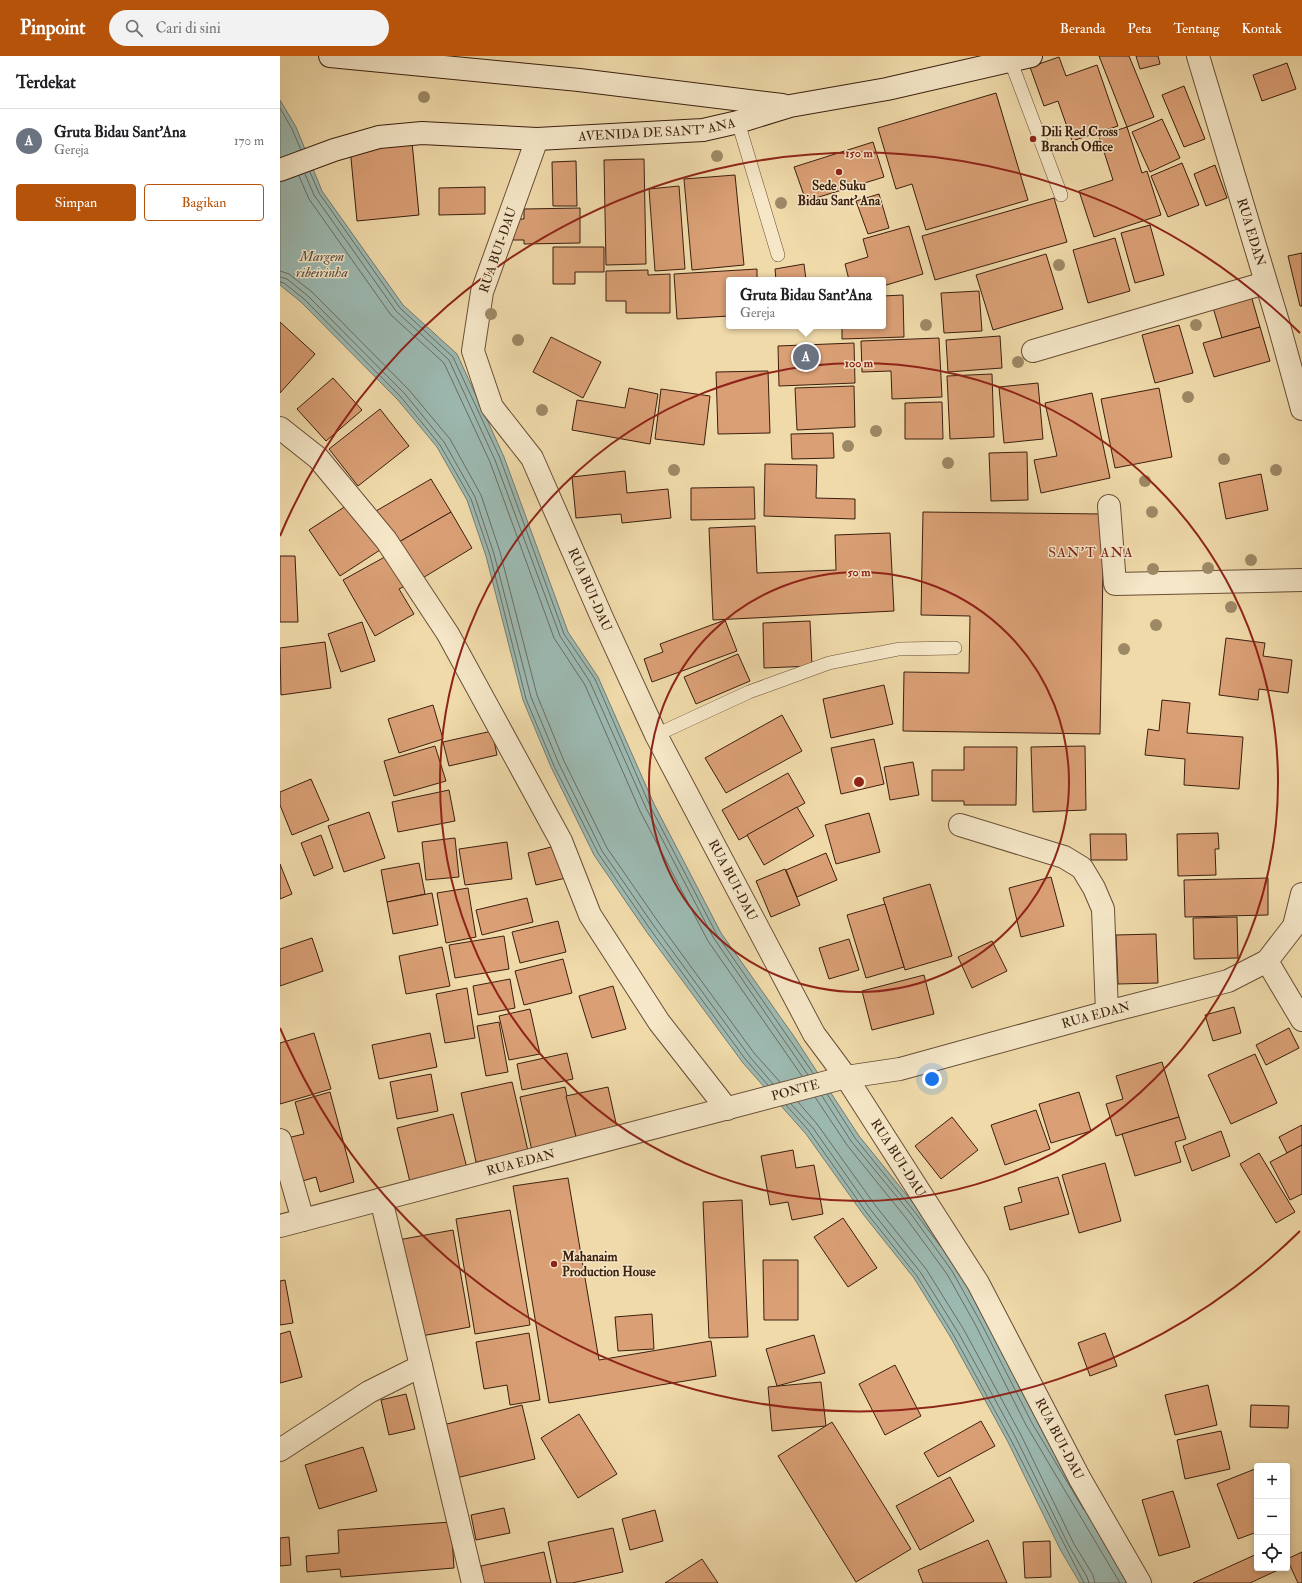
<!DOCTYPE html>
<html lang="id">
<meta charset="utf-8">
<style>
:root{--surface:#fff;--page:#f2f2f2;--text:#202124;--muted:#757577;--line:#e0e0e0;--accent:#b45309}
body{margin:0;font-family:"IM FELL Double Pica",serif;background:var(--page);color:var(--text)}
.controls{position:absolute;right:12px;bottom:12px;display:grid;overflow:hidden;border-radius:4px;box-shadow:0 2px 6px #0003}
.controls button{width:36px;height:36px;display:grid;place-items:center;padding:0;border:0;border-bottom:1px solid var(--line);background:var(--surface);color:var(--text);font:20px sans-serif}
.you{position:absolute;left:652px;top:1023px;width:14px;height:14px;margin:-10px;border:3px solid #fff;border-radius:50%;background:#1a73e8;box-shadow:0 0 0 6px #1a73e833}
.badge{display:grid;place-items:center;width:26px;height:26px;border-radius:50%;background:var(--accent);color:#fff;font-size:13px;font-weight:700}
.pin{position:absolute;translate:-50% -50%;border:2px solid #fff;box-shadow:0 1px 4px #0006}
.popup{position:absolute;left:446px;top:221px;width:160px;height:52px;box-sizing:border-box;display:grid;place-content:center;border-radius:4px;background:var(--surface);filter:drop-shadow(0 1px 3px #0005);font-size:13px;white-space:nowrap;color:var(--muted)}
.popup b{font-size:15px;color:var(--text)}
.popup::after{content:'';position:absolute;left:50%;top:100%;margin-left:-8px;border:8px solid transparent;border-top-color:var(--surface)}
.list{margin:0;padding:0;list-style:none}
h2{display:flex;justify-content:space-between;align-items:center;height:52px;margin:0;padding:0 16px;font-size:17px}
h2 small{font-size:13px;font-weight:400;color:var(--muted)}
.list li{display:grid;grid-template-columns:26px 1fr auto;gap:12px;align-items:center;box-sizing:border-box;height:64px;padding:0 16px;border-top:1px solid var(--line)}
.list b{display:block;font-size:15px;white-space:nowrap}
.list p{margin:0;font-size:13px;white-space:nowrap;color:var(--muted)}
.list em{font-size:13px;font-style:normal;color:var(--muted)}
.actions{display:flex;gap:8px;padding:12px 16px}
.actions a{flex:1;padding:9px 0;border:1px solid var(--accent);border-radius:4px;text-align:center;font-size:14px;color:var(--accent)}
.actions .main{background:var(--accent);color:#fff}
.icon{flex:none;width:22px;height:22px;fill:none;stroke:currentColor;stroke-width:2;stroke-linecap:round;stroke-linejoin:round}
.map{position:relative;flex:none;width:1022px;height:1527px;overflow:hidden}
header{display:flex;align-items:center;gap:24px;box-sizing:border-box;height:56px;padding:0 20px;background:var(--accent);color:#fff}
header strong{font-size:19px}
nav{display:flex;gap:22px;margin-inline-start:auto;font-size:14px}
.search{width:280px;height:36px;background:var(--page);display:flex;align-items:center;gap:10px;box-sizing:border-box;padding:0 14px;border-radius:22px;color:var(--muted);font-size:15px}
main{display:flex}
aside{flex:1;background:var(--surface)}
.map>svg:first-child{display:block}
.water{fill:#9cb9b1;stroke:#757b70}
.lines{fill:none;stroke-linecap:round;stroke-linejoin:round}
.shore{stroke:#6c6c60;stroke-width:1}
.building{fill:#da9f75;stroke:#3b1f0f}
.lane-casing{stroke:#684e36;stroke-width:14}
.street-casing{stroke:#684e36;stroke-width:24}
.secondary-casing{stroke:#3b1f0f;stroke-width:24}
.lane{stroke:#f5e7c8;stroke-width:13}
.street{stroke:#f5e7c8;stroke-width:22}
.secondary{stroke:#f5e7c8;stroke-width:22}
.tree{fill:#9e8966}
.ring{fill:none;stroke:#8f2418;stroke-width:2}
.poi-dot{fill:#8f2418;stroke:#f5e7c8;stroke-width:1.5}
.labels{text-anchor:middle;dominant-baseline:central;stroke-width:3;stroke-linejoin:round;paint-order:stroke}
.street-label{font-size:13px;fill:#3b1f0f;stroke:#f5e7c8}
.poi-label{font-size:13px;font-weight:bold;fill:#3b1f0f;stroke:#f5e7c8;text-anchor:start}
.water-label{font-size:14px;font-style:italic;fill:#584d40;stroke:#f5e7c8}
.neighbourhood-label{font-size:14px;letter-spacing:1px;fill:#7a1f14;stroke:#f5e7c8}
.centre{fill:#8f2418;stroke:#f5e7c8;stroke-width:2}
.ring-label{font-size:12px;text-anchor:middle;font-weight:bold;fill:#8f2418;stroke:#f5e7c8;stroke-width:3;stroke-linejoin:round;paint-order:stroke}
</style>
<header>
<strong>Pinpoint</strong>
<div class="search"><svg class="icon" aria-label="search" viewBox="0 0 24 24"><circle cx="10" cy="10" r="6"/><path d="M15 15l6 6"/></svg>Cari di sini</div>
<nav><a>Beranda</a><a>Peta</a><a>Tentang</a><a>Kontak</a></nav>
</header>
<main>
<aside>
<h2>Terdekat<small></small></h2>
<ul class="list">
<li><span class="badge" style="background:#6b7280">A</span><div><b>Gruta Bidau Sant'Ana</b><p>Gereja</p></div><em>170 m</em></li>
</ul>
<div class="actions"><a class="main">Simpan</a><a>Bagikan</a></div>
</aside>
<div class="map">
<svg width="1022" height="1527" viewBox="0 0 1022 1527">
<rect width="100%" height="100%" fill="#f0daaa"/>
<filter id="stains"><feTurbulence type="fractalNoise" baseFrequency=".005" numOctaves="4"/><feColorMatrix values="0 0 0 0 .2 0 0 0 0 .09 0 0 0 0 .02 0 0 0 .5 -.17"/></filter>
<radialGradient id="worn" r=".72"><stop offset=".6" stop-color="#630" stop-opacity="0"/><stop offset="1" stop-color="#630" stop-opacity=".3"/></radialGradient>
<polygon class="water" points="0,44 16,71 42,135 123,249 177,298 224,401 288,576 318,621 374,748 441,877 513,979 579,1080 638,1153 679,1210 857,1527 800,1527 781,1495 728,1386 671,1282 634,1222 583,1158 526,1078 463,1007 366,875 314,799 271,711 243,644 206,500 187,444 157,391 118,344 21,246 0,229"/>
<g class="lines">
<g class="shore">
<polyline points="0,52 12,73 21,94"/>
<polyline points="30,116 39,137 120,252 173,301 220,402 284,578 315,623 370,750 437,879 533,1017"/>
<polyline points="25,118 34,139 116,255 169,304 215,404 280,580 310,626 366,752 433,881 528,1019"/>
<polyline points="19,120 29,143 111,259 164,307 210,406 274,582 305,629 360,755 428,885 522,1020"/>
<polyline points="0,215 9,218 32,236 129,334 170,383 201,439 220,496 257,639 284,705 327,792 379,867 474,997 500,1026"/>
<polyline points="0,221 7,223 28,240 125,338 164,386 195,441 214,498 251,641 279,708 322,795 374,870 470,1001 493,1028"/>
<polyline points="0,226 4,227 24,243 121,341 160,389 191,443 210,499 246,643 274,710 318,797 370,873 466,1004 488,1029"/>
<polyline points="547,1038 575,1082 634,1155 661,1191"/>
<polyline points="542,1040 571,1085 631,1158 672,1215 700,1265 752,1367 804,1454"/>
<polyline points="535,1041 567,1089 626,1162 667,1218 695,1268 746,1369 840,1527"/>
<polyline points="518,1046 537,1068 595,1149 646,1213 684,1274 741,1379 794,1488 813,1519 815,1527"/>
<polyline points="511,1048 533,1072 590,1153 641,1217 679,1278 736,1382 789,1490 807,1521 809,1527"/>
<polyline points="506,1049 529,1075 586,1156 637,1220 674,1280 731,1384 804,1527"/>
</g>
</g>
<g class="building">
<polygon points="819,0 849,0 874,61 847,71"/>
<polygon points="856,0 878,0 880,8 860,13"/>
<polygon points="779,1 786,20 817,9 838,70 792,85 778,45 764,50 750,11"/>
<polygon points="1007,7 1016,33 982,45 973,19"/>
<polygon points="904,30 925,83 904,91 882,39"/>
<polygon points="716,37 748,144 646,174 632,128 616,133 598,72"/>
<polygon points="882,63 900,102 870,116 852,76"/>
<polygon points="847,71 862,117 867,115 881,159 814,181 799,135 833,124 819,80"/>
<polygon points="132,86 139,159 77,165 70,92"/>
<polygon points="593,86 604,121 526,145 514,111"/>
<polygon points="364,103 366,208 326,209 324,104"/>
<polygon points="296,105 297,150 273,150 272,106"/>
<polygon points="902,107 919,149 888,161 871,120"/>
<polygon points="935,109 947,142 926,150 914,118"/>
<polygon points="455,119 464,209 412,214 404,123"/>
<polygon points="399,130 405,213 375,215 369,133"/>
<polygon points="205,131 205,158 159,159 159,132"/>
<polygon points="599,138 609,172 588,178 576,145"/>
<polygon points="774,142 787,186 655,224 642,180"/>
<polygon points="300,152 300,187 244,188 244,184 233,184 233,163 244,163 244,153"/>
<polygon points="870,169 884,219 855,227 841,177"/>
<polygon points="629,170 643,218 603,230 603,224 569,224 565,208 588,201 583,183"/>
<polygon points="835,182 850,235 808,247 793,194"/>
<polygon points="273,191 324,191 324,216 295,216 295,228 273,228"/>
<polygon points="1022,197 1022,250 1020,250 1008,200"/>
<polygon points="766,198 783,253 713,274 696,219"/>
<polygon points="524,208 526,224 496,224 495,213"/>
<polygon points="477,213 477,224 449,224 449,260 397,263 394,218"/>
<polygon points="368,214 368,219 390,218 390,257 346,257 346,245 326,245 326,215"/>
<polygon points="699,235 702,275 664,277 661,237"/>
<polygon points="970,236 980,271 942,282 932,248"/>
<polygon points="623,239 624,281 562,283 562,270 603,270 603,240"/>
<polygon points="0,266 35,298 0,337"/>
<polygon points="899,269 913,317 875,327 862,279"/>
<polygon points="980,271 990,305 934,321 923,287"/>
<polygon points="720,280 722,312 668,316 666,284"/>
<polygon points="271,281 321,306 303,342 253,316"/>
<polygon points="659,282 662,341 612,343 611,315 582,316 581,285"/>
<polygon points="574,287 575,327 499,330 498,290"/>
<polygon points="488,315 490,377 438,378 436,316"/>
<polygon points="712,318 714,381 670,383 667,320"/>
<polygon points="53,322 82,354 46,385 17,353"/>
<polygon points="758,327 763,383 724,387 719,331"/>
<polygon points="574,330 575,371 517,374 515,332"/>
<polygon points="349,332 378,338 370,388 292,374 297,344 345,352"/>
<polygon points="879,332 892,401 835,412 821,343"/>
<polygon points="381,333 430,340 424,389 375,383"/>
<polygon points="812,337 830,422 761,437 754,404 777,400 765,347"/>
<polygon points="662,346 663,383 625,383 625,347"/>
<polygon points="100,353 129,390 78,430 49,393"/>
<polygon points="553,377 554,402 512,403 511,378"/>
<polygon points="747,396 748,444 711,445 709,397"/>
<polygon points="485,408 537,409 536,442 575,443 575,463 484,460"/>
<polygon points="345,415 347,437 388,433 391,462 342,467 341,458 296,462 292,421"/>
<polygon points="981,418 988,454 946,463 939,427"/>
<polygon points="151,423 171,456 119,486 96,455"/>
<polygon points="474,431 475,463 411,464 411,432"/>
<polygon points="69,448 100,494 60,520 29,474"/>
<polygon points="171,456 192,492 141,523 119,486"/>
<polygon points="643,456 824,458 820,678 623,675 624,616 689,617 690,560 641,559"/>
<polygon points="475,470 477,517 556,514 555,479 610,477 614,555 433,564 429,472"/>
<polygon points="112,497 129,528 119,533 134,558 95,580 63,524"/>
<polygon points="0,500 15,500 18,566 0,566"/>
<polygon points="445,564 457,595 372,626 364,603 383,596 380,588"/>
<polygon points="530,565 532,610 484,612 483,567"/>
<polygon points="82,566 95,605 61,616 48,578"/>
<polygon points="946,582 985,587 983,600 1012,604 1008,637 979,633 978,644 939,639"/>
<polygon points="45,586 51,632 1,639 0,592"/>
<polygon points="458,598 470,625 416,648 404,621"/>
<polygon points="604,629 613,668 551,682 543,643"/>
<polygon points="882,644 910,647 907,677 963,681 959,733 904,729 905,703 865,699 868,673 879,675"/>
<polygon points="153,649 163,683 119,697 108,663"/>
<polygon points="502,659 522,695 446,737 425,702"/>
<polygon points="212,675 217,699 169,710 163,686"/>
<polygon points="594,683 604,728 561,738 551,692"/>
<polygon points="155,690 166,725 114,740 104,705"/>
<polygon points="805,690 806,754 753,756 751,691"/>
<polygon points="684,691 737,691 736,749 684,749 684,745 652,745 652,714 684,714"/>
<polygon points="633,706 639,739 610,744 604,711"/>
<polygon points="508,717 525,747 459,784 442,754"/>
<polygon points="31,723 49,764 12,779 0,749 0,736"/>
<polygon points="169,734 175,765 118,776 112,746"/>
<polygon points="517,751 534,780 484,809 467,779"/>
<polygon points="89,756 105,802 64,816 48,770"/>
<polygon points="589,757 600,796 556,808 545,769"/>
<polygon points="938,777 939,793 935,793 936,819 898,820 897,778"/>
<polygon points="810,778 846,778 847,804 811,804"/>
<polygon points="41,779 53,812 34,820 21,787"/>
<polygon points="175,782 179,821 146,824 142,786"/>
<polygon points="227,786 232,823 185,829 179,793"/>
<polygon points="279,789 286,822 256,829 248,797"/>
<polygon points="546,797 557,824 517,841 506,814"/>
<polygon points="139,807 145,838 107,846 101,814"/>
<polygon points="0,808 12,838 0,843"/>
<polygon points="505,813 520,849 491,861 476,825"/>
<polygon points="771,821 784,870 741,881 729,832"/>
<polygon points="988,822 988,859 905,861 904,824"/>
<polygon points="650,828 672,900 625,914 603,842"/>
<polygon points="188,832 196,881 166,887 157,837"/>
<polygon points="152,837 158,869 113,878 107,846"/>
<polygon points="247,842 253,866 202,879 196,854"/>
<polygon points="605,848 624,911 586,922 567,859"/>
<polygon points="957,861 958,902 914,903 913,862"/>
<polygon points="278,865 286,896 240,907 232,876"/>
<polygon points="876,878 878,927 838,928 836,879"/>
<polygon points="224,880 229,913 175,922 169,889"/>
<polygon points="32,882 43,915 0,930 0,893"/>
<polygon points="569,883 579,914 549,923 539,892"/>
<polygon points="712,885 727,915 692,932 678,901"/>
<polygon points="162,891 170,930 126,938 119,900"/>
<polygon points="283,903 292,937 244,949 235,915"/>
<polygon points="644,919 654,958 592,974 582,935"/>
<polygon points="230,923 235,952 198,959 193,930"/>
<polygon points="333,930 346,973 312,982 299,940"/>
<polygon points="187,932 195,982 165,987 156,938"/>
<polygon points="954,951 961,977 933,985 925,959"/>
<polygon points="250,953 260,998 229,1004 219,960"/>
<polygon points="219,966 228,1016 206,1020 197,970"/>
<polygon points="1009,972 1019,992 986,1009 976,989"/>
<polygon points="34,977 51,1033 0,1048 0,987"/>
<polygon points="150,977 157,1011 99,1023 92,989"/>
<polygon points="287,997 293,1023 242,1034 237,1008"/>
<polygon points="975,998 997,1047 951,1068 928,1019"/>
<polygon points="882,1006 899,1061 836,1080 826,1048 843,1043 836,1020"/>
<polygon points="151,1018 158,1055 117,1063 110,1026"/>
<polygon points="232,1026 248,1095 196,1106 181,1037"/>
<polygon points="285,1031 297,1085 252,1095 240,1041"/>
<polygon points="328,1031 338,1076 297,1085 286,1040"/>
<polygon points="50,1036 74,1126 40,1136 36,1121 19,1126 7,1082 24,1078 15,1046"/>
<polygon points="799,1036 811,1075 771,1087 759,1048"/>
<polygon points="756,1054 770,1093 725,1109 711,1069"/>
<polygon points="173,1058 187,1112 130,1126 117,1072"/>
<polygon points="672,1061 698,1094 661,1123 635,1090"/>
<polygon points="899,1061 906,1083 895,1086 901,1106 855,1120 842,1078"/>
<polygon points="1022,1069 1022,1089 1007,1097 999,1081"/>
<polygon points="941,1075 950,1100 912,1115 903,1090"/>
<polygon points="1022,1089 1022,1138 1010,1144 990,1106"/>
<polygon points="513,1094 516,1112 534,1109 543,1158 512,1164 508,1146 490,1149 481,1100"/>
<polygon points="979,1097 1015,1156 996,1167 960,1108"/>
<polygon points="825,1107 841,1165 799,1177 782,1119"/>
<polygon points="778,1121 789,1158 730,1174 724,1151 742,1146 738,1132"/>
<polygon points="288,1122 319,1304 431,1285 436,1320 269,1347 233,1130"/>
<polygon points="462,1144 468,1281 429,1282 423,1146"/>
<polygon points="230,1154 250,1269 195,1278 176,1163"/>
<polygon points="563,1162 597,1212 568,1231 534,1181"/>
<polygon points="173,1174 190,1271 136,1281 118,1184"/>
<polygon points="483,1204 518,1204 518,1264 484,1264"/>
<polygon points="5,1224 13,1267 0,1269 0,1225"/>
<polygon points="372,1258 374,1293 338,1295 335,1261"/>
<polygon points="10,1275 22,1321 0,1327 0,1278"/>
<polygon points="249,1277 260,1344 230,1349 227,1329 204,1333 196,1286"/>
<polygon points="825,1277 837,1310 810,1320 798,1287"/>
<polygon points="534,1279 545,1317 497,1330 486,1293"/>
<polygon points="615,1309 641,1360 605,1379 579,1328"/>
<polygon points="541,1326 546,1370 492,1375 488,1331"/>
<polygon points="928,1329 937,1369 895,1379 885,1339"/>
<polygon points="126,1338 135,1373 109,1379 101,1344"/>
<polygon points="242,1349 255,1403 172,1423 159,1370"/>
<polygon points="971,1349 1009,1350 1008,1372 970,1371"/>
<polygon points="299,1358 337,1418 298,1442 261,1382"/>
<polygon points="701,1365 715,1390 658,1421 644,1397"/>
<polygon points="552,1366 631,1493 576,1526 498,1400"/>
<polygon points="941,1375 950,1413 905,1423 897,1384"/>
<polygon points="83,1391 97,1435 39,1453 25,1409"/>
<polygon points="975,1413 977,1420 977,1476 958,1483 937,1428"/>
<polygon points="670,1421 694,1465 640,1494 616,1450"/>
<polygon points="893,1435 910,1491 879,1500 862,1444"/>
<polygon points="224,1452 230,1477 196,1484 191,1459"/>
<polygon points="375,1454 383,1485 350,1494 342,1463"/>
<polygon points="171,1466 174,1512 61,1521 60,1513 27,1516 26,1500 59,1497 58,1474"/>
<polygon points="333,1472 343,1516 292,1527 277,1527 268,1486"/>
<polygon points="9,1481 11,1509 0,1510 0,1482"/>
<polygon points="708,1484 727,1527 643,1527 638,1514"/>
<polygon points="770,1485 771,1521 745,1522 743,1486"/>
<polygon points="264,1496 271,1527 204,1527 201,1510"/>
<polygon points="1022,1496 1022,1527 1018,1527 1007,1503"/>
<polygon points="977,1498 977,1512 997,1512 998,1514 970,1527 913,1527"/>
<polygon points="422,1503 438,1527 385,1527"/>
</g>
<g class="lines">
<g class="lane-casing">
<g id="lane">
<polyline points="731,6 781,139"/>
<polyline points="458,66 498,199"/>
<polyline points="376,679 469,636 549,607 619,593 675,592"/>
</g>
</g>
<g class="street-casing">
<g id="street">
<path id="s1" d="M918,0L998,266L1022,353"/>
<path id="s2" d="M257,83L202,236L193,295L212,351L252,402L323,564L376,679L534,978L566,1021L698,1227L800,1423L860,1527"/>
<polyline points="753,295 985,227"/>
<polyline points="0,372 38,402 106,484 168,578 281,785 310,859 379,966 447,1053"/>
<polyline points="829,450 835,528 1022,524"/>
<polyline points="680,769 784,801 802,812 814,832 823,853 827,956"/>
<polyline points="987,905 1022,964"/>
<polyline points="0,1084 23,1164"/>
<polyline points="101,1143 193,1527"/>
<path id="s3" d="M0,1170L566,1021L620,1013L827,956L948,925L987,905L1014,870L1022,838"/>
<polyline points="0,1394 89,1336 141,1310"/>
</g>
</g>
<g class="secondary-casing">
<g id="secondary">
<polyline points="50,0 299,24 502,49"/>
<path id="s4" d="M0,114L54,94L99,81L142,77L257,83L423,74L458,66L510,50L607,33L751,0"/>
</g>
</g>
<use href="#lane" class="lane"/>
<use href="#street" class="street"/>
<use href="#secondary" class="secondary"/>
</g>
<g class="tree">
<circle cx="144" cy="41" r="6"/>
<circle cx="437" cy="100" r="6"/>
<circle cx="501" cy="147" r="6"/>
<circle cx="779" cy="209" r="6"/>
<circle cx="211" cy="258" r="6"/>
<circle cx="646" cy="269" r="6"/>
<circle cx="916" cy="269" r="6"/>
<circle cx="238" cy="284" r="6"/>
<circle cx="738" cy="306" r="6"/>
<circle cx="908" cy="341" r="6"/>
<circle cx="262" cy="354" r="6"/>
<circle cx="596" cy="375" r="6"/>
<circle cx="568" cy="390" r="6"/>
<circle cx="944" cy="403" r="6"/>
<circle cx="668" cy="407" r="6"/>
<circle cx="394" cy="414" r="6"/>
<circle cx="996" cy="414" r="6"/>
<circle cx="865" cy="425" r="6"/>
<circle cx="872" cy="456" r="6"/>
<circle cx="971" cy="504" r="6"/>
<circle cx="928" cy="512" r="6"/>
<circle cx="873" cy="513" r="6"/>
<circle cx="951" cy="551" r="6"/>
<circle cx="876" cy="569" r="6"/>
<circle cx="844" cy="593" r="6"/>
</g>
<g class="ring">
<circle cx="579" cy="726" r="210"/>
<circle cx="579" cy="726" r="419"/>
<path d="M1020 1175A629 629 0 0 1 0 972M0 480A629 629 0 0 1 1020 277"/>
</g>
<g class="poi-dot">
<circle cx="753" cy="83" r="4"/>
<circle cx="559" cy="116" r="4"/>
<circle cx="274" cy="1208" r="4"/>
</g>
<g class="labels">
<g class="street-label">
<text stroke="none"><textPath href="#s4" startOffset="383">AVENIDA DE SANT' ANA</textPath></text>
<text stroke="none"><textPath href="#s1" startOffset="184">RUA EDAN</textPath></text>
<text transform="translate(218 194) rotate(-71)">RUA BUI-DAU</text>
<text stroke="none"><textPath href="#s2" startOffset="490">RUA BUI-DAU</textPath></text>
<text stroke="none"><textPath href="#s2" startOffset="814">RUA BUI-DAU</textPath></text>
<text stroke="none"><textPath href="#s3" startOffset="843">RUA EDAN</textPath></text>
<text stroke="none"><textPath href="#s3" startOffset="533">PONTE</textPath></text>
<text stroke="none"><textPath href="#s2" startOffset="1138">RUA BUI-DAU</textPath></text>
<text stroke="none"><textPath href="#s3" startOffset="249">RUA EDAN</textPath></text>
<text stroke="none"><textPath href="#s2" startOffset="1462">RUA BUI-DAU</textPath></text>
</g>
<g class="poi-label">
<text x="761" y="76">Dili Red Cross<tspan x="761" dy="15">Branch Office</tspan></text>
<text x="559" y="130" text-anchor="middle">Sede Suku<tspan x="559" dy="15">Bidau Sant' Ana</tspan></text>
<text x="282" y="1201">Mahanaim<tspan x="282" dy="15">Production House</tspan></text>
</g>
<g class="water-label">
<text x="42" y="200">Margem<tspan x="42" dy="16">ribeirinha</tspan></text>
</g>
<g class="neighbourhood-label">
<text x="811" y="496">SAN'T ANA</text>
</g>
</g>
<circle cx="579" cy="726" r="6" class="centre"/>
<g class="ring-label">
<text x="579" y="101">150 m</text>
<text x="579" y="311">100 m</text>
<text x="579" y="520">50 m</text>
</g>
<rect width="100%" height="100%" filter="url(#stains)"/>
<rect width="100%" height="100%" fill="url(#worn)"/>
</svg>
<div class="controls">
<button>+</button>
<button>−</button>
<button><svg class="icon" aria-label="locate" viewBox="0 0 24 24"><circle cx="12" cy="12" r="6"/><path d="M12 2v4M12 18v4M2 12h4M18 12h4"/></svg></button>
</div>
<div class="you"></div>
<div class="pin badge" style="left:526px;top:301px;background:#6b7280">A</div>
<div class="popup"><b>Gruta Bidau Sant'Ana</b>Gereja</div>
</div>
</main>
